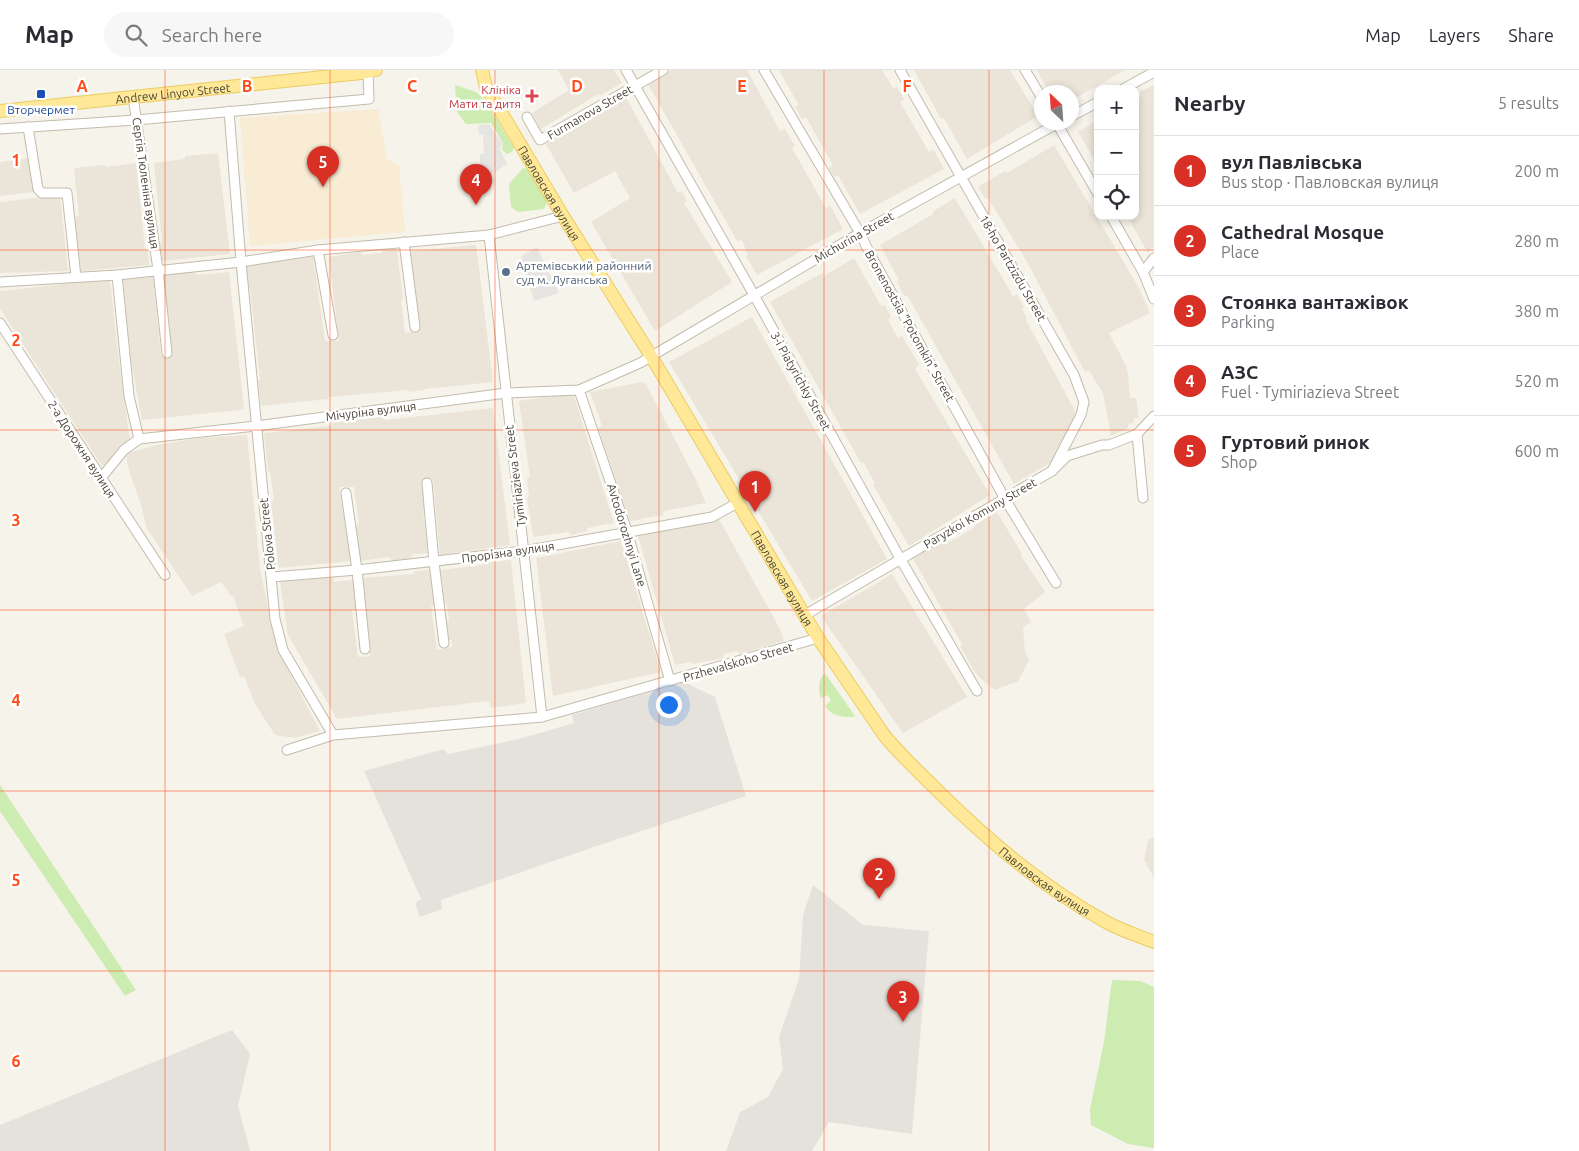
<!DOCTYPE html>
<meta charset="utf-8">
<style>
:root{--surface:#fff;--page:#f7f7f7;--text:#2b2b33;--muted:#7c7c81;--line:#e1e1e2;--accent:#d93025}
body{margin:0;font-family:Ubuntu,sans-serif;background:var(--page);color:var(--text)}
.controls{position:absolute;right:15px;top:15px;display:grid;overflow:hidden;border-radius:10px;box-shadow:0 2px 8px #0003}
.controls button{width:45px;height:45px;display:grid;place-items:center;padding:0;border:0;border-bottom:1px solid var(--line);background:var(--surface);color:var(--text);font:25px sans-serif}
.compass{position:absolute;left:1034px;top:15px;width:45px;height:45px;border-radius:50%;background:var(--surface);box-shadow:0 2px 8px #0003;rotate:335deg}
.you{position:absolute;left:668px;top:634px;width:18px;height:18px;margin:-12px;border:4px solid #fff;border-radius:50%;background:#1a73e8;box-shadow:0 0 0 8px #1a73e833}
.badge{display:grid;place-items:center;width:32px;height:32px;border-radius:50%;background:var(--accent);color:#fff;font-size:16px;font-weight:700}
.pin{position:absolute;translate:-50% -41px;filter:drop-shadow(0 1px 2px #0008)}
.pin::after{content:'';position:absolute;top:26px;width:18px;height:15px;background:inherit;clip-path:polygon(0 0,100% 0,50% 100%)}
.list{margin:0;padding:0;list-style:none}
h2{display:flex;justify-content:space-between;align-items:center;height:65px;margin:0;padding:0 20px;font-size:21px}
h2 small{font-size:16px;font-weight:400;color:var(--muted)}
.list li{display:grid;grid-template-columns:32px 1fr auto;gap:15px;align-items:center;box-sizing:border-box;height:70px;padding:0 20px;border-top:1px solid var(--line)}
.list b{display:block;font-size:19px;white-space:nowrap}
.list p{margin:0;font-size:16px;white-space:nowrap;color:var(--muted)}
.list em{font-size:16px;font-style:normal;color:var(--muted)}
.icon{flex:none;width:28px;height:28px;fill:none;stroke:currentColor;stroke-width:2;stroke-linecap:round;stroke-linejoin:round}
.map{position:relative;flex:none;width:1154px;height:1081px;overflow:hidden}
header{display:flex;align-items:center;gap:30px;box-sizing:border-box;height:70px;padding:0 25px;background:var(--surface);border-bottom:1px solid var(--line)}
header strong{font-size:24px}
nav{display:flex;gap:28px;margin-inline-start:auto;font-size:18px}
.search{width:350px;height:45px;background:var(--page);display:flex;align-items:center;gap:12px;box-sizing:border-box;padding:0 18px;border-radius:28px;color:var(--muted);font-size:19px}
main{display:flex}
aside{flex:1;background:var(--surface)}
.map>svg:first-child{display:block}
.residential{fill:#eae5d8}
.commercial{fill:#f8ecd4}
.industrial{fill:#e5e2db}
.green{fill:#cdecb1}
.parking{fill:#e7e5e1}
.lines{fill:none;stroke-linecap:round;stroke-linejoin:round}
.minor-casing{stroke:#c2bcab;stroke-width:11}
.primary-casing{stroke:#ebcc62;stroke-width:14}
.minor{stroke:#fff;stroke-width:9}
.primary{stroke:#ffe999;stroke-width:12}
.grid{fill:none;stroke:#ff4b17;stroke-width:1;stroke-opacity:0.55}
.transit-dot{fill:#1a4fb4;stroke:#fff;stroke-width:2}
.health-dot{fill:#e0444e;stroke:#fff;stroke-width:2}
.service-dot{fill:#5c6f8a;stroke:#fff;stroke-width:2}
.labels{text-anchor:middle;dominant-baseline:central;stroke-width:5;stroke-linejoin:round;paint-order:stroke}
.health-label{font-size:12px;fill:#be3a42;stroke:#fff;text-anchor:end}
.street-label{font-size:12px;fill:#4a4437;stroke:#fff}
.transit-label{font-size:12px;fill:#164399;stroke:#fff}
.service-label{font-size:12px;fill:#4e5e75;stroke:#fff;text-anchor:start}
.grid-label{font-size:16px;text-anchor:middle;font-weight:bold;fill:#ff4b17;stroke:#fff;stroke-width:5;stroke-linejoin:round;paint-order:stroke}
</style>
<header>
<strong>Map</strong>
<div class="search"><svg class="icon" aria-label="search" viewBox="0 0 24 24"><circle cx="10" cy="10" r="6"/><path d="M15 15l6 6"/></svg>Search here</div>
<nav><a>Map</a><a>Layers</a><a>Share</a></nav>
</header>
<main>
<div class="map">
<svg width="1154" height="1081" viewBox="0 0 1154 1081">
<rect width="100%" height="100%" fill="#f6f3ea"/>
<g class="residential">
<polygon points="558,0 614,0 622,13 599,26 598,24 541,59 532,43 569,20"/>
<polygon points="672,0 747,0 780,61 785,59 795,76 792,78 826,138 830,135 843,159 757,205 746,186 748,185 742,170 737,171 648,14"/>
<polygon points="779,0 882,0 893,18 897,17 904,29 900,32 929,82 934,80 944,99 860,144 838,105 834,107 829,98 833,95 806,47 802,49 795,37 798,34"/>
<polygon points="914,0 1010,0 1038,46 967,89 944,48 941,49"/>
<polygon points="1037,0 1125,0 1072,30 1072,22 1049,22"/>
<polygon points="1154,15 1154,176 1148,183 1127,146 1135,146 1135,29 1141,26 1140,22"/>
<polygon points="626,27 678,123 682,121 687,131 684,133 732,212 655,261 591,152 630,128 615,101 574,123 546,74"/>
<polygon points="1098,50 1098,96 1078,62"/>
<polygon points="1054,75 1139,218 1150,243 1109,263 1126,296 1128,303 1130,328 1136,328 1139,348 1134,348 1134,352 1128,355 1128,358 1111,366 1103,323 1089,301 1085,302 1026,190 988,128 985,129 978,117 1005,101 1007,103"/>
<polygon points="218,83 230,184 161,191 159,175 162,171 154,93 185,89 185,86"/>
<polygon points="29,88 34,122 0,126 0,92"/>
<polygon points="136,93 145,179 148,180 149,195 81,201 75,147 79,146 74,98 105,95 106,97"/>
<polygon points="60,125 68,201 0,203 0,132"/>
<polygon points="955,128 1013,226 1017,224 1024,237 1022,239 1027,248 1026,250 1075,341 1074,353 1059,377 1060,380 1053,391 1014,414 907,225 904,226 897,212 899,210 880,175 933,144 932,142"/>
<polygon points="476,175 493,312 425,319 425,320 409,322 408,320 329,327 328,329 261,336 258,310 260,310 250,218 248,218 245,194 313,185 325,271 339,271 329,187 361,182 362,185 381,183 383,180 397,179 403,229 401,230 405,263 418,261 409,189 411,188 411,181"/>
<polygon points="854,188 881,236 885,235 891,247 888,250 898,268 902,266 919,295 915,299 990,425 909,476 873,415 875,413 863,392 861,393 770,232 822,203 824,206"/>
<polygon points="194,200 196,205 229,202 244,338 240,340 142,350 130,285 123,208 155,205 156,215 154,217 161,286 170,286 163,204"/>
<polygon points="110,209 118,284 130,371 115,382 117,385 102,396 0,239 0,221"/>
<polygon points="752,247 887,489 812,531 669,292"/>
<polygon points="642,312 645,313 660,341 696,410 706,433 663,441 663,445 630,451 598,358 602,356 590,322"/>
<polygon points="573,323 614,453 587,458 587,461 571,465 569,462 533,467 527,428 529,427 527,409 530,407 519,331"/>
<polygon points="493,338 510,475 440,485 433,409 422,410 423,425 425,425 426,439 423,440 428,483 412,484 413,489 392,492 390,487 360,491 354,456 359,454 354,417 339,417 351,491 279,498 271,432 274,430 270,402 268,401 264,363 331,356 332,353 380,347 386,350"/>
<polygon points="247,365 260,498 270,549 284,591 320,661 295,668 275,665 255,634 244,606 240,607 224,564 244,556 233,526 231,526 221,512 192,526 146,457 142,438 127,394 127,383 153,376 198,368"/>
<polygon points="997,442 1022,484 1021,486 1045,522 1024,539 1031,552 1023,557 1025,582 1029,590 1018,611 995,620 983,611 974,601 960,576 962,574 912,487 943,469 946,474 975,457 975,455"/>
<polygon points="719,449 780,559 784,571 739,584 738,581 724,584 723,588 693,594 690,592 675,595 638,466"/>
<polygon points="621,471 661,602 553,626 536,488"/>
<polygon points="511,490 526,633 491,638 489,631 337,649 288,565 280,512 333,507 334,512 353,510 356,539 352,540 358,587 370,586 366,543 364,543 362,508 414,504 414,501 430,500 435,535 431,536 437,580 452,577 452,570 449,570 447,551 449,550 447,535 445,534 441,500 482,495 483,493"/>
<polygon points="892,504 967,627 903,663 821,546"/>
<polygon points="1154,767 1154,808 1144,790 1148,770"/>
</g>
<polygon class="commercial" points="378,39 387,89 399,95 405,162 250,176 240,48"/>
<g class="industrial">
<polygon points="684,612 715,627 746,726 585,780 441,830 442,839 420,847 415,833 421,829 364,701 444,679 448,684 519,669 574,653 572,645"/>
<polygon points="813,815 863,855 929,861 912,1064 829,1052 812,1081 726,1081 740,1042 768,1027 783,999 779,967 799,909 803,845"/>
<polygon points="232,960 250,984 238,1036 250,1081 0,1081 0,1055"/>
</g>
<g class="green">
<polygon points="455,15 476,22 481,26 486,32 514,78 512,82 507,84 502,80 503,73 491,53 466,54 457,42"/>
<polygon points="523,98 527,99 547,131 544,139 518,142 511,137 509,114"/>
<path d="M825,604L827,606L855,646L852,647C841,647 832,646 825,636L831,631L828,625L821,628C818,620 818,612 823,605Z"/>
<polygon points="0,715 136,920 125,926 0,741"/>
<polygon points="1112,910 1140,911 1154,917 1154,1078 1128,1074 1091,1055 1090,1039 1104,972"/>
</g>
<g class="parking">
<polygon points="489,54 502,73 500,80 507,94 485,109 480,110 480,84 484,84 483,65 479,65 478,55"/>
<polygon points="537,177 559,223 534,231 521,186"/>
</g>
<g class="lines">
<g class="minor-casing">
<g id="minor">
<polyline points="626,0 754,225 901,490 977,621"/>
<polyline points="764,0 860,163 869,182 1005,429 1056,513"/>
<polyline points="900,0 1074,305 1084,332 1081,345 1052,401"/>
<polyline points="1025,0 1042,28"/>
<polyline points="1123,19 1154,2"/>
<polyline points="133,26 158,200 167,283"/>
<polyline points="229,41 241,192 275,549 283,580 333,665"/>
<polyline points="1072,46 1098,32"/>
<polyline points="527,47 540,70 663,0"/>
<polyline points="1056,52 1098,124"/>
<polyline points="28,57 38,119 42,123 67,123 76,207"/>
<polyline points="0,59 136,50 369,29 368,2"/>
<polyline points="1111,146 1143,202 1154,229"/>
<polyline points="489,165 542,647"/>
<polyline points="404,172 415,257"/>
<polyline points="318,180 333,265"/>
<polyline points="1143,202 1154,188"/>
<polyline points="117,205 129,326 139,369"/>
<polyline points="0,212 117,205 241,192 318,180 489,165 563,146"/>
<polyline points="0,253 165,505"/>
<polyline points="579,320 627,461 670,611"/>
<polyline points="1137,364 1143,428"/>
<polyline points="101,408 124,380 139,369 256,356 506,323 579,320 640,293 860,163 1060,52"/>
<polyline points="427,413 434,492 444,573"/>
<polyline points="346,423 357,500 365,579"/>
<polyline points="272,507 357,500 524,481 712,447 739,432"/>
<polyline points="805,545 1052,401 1067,386 1102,375 1109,375 1137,364 1154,346"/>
<polyline points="287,680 333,665 542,647 818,568"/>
</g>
</g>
<g class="primary-casing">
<g id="primary">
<path id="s1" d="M482,0L486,17L563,146L651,286L818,568L884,665C901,686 921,704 940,723C992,774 1044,818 1108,853C1123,861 1139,866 1154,872"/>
<path id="s2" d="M0,41L361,3L376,0"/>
</g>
</g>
<use href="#minor" class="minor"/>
<use href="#primary" class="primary"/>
</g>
<path class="grid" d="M165,0V1081M330,0V1081M495,0V1081M659,0V1081M824,0V1081M989,0V1081M0,180H1154M0,360H1154M0,540H1154M0,721H1154M0,901H1154"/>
<rect class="transit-dot" x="36" y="19" width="10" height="10" rx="2.5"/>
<path class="health-dot" d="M529.5 18.5h5v5h5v5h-5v5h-5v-5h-5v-5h5z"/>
<circle class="service-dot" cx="506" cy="202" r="5"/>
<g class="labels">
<g class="health-label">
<text x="521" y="19">Клініка<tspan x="521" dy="14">Мати та дитя</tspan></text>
</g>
<g class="street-label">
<text stroke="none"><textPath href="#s2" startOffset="174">Andrew Linyov Street</textPath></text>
<text transform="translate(590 42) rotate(-30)">Furmanova Street</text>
<text transform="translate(146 113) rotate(82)">Сергія Тюленіна вулиця</text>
<text stroke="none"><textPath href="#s1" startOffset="141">Павловская вулиця</textPath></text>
<text transform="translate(854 167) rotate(-30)">Michurina Street</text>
<text transform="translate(1013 198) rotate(60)">18-ho Partzizdu Street</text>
<text transform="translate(910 256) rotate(61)">Bronenostsia "Potomkin" Street</text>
<text transform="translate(801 311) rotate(61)">3-i Piatyrichky Street</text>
<text transform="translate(371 341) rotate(-7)">Мічуріна вулиця</text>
<text transform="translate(82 379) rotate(57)">2-а Дорожня вулиця</text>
<text transform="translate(515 406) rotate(-97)">Tymiriazieva Street</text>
<text transform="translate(980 443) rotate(-30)">Paryzkoi Komuny Street</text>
<text transform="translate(267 464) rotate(-96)">Polova Street</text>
<text transform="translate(627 465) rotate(73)">Avtodorozhnyi Lane</text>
<text transform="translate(508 482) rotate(-8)">Прорізна вулиця</text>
<text stroke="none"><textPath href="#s1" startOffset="591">Павловская вулиця</textPath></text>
<text transform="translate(738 592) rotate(-16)">Przhevalskoho Street</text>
<text stroke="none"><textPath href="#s1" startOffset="996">Павловская вулиця</textPath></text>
</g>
<g class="transit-label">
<text x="41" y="39">Вторчермет</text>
</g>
<g class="service-label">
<text x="516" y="195">Артемівський районний<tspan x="516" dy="14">суд м. Луганська</tspan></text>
</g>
</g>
<g class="grid-label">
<text x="82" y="22">A</text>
<text x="247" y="22">B</text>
<text x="412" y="22">C</text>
<text x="577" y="22">D</text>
<text x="742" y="22">E</text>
<text x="907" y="22">F</text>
<text x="16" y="96">1</text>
<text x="16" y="276">2</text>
<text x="16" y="456">3</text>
<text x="16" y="636">4</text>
<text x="16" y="816">5</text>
<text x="16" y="997">6</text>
</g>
</svg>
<div class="controls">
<button>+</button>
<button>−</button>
<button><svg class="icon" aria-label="locate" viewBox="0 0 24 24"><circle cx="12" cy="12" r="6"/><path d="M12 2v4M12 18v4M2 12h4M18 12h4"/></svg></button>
</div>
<svg class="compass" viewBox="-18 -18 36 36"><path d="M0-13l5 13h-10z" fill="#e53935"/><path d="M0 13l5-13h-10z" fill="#7c7c81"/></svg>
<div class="you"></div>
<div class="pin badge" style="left:755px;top:442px">1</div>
<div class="pin badge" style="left:879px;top:829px">2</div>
<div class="pin badge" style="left:903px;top:952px">3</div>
<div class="pin badge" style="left:476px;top:135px">4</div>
<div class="pin badge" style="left:323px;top:117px">5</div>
</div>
<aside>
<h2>Nearby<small>5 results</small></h2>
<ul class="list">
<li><span class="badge">1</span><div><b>вул Павлівська</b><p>Bus stop · Павловская вулиця</p></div><em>200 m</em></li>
<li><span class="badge">2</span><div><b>Cathedral Mosque</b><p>Place</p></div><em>280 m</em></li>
<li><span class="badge">3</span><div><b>Стоянка вантажівок</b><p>Parking</p></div><em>380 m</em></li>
<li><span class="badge">4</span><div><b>АЗС</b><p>Fuel · Tymiriazieva Street</p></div><em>520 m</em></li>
<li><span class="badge">5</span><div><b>Гуртовий ринок</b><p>Shop</p></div><em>600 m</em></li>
</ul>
</aside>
</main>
